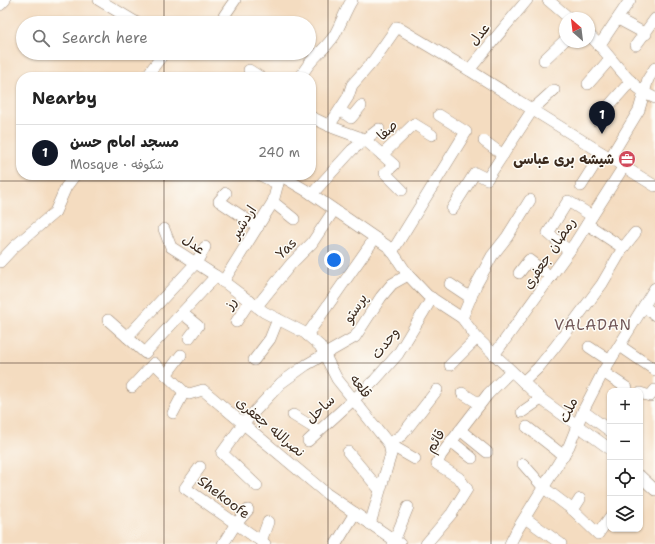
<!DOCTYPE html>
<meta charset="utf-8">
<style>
:root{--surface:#fff;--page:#f2f2f2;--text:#222;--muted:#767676;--line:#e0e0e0;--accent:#111827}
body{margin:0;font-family:"Shantell Sans","Playpen Sans Arabic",sans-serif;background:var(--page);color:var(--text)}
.controls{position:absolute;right:12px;bottom:12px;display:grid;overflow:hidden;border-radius:8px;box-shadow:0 1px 3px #0004}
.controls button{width:36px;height:36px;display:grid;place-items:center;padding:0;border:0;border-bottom:1px solid var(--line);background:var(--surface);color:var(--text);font:20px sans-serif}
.compass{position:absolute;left:559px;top:12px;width:36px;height:36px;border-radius:50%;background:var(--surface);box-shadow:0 1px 3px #0004;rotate:332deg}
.you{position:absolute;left:334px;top:260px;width:14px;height:14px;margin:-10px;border:3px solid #fff;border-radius:50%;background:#1a73e8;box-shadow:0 0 0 6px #1a73e833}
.badge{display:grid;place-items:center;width:26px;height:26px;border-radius:50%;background:var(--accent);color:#fff;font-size:13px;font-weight:700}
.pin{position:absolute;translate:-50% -33px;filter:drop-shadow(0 1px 2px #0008)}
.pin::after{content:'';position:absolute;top:21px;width:14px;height:12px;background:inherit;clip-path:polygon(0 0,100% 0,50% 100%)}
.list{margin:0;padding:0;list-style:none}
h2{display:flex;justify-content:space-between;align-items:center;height:52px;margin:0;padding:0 16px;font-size:17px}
h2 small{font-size:13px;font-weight:400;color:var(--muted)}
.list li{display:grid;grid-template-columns:26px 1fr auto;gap:12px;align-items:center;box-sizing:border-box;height:56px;padding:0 16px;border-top:1px solid var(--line)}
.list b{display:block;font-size:15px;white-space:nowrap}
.list p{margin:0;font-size:13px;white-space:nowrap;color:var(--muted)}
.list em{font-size:13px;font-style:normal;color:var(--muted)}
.icon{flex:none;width:22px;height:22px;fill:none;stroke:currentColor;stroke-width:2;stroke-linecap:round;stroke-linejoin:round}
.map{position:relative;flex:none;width:655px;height:544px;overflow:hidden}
.search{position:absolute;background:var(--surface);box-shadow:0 1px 3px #0004;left:16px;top:16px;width:300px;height:44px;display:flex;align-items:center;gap:10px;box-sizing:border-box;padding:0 14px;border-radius:22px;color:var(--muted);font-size:15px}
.panel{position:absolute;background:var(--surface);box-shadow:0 1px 3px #0004;left:16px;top:72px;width:300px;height:108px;border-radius:16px}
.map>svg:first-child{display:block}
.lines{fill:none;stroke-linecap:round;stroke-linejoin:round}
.minor-casing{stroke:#98836f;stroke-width:12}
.minor{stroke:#fff;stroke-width:11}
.grid{fill:none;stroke:#3b2a1e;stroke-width:1;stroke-opacity:0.55}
.labels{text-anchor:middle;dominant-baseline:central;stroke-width:3;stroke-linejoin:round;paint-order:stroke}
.street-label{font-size:14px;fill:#3b2a1e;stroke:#fdfcf7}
.poi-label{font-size:14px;font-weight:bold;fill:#3b2a1e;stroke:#fdfcf7;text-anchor:end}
.neighbourhood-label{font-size:15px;letter-spacing:1px;fill:#705657;stroke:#fdfcf7}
</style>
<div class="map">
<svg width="655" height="544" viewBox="0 0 655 544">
<rect width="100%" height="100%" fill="#fdfcf7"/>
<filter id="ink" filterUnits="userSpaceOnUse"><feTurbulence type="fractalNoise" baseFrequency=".025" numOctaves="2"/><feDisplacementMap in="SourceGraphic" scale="8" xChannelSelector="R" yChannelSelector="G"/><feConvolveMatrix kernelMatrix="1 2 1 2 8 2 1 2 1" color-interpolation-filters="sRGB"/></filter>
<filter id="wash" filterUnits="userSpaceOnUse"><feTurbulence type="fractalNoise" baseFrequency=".012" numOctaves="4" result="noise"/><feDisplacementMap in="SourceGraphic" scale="16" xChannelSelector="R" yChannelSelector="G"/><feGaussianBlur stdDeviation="0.9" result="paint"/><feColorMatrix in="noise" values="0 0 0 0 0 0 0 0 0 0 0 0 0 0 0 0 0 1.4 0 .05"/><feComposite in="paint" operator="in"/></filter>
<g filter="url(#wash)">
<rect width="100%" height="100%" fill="#f4dcc0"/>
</g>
<g filter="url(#ink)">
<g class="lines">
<g class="minor-casing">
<g id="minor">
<polyline points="99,0 137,23"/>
<polyline points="548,0 569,18"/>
<polyline points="0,5 5,0"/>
<polyline points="618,19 646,34"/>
<polyline points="224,23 224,16 235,0"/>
<path d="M589,35C612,55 626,86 655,98"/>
<polyline points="636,45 655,19"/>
<polyline points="599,46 630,0"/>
<polyline points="197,53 204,53"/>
<polyline points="544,60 565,40"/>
<polyline points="249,70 260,77"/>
<polyline points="469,70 527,0"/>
<polyline points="146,77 164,53"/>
<path d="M301,77C308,60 324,51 334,36C341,24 345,11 352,0"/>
<polyline points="588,84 610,59"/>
<polyline points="340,110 351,118 361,106"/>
<polyline points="311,117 334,128 364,139 394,165 385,173 402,190"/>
<polyline points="596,120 631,81"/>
<polyline points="329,126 348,97 352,85 374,60 397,27 469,70 655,186"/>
<polyline points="484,141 503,155"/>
<polyline points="382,155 414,124 432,135"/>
<polyline points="610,158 639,110 648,79 655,68"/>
<polyline points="260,175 278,184"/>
<polyline points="280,175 307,191 390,248 408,275 427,295 462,318 477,338 541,399 610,449"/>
<polyline points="581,186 602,153"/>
<polyline points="226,193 219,201 258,227"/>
<polyline points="312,194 352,150 379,129"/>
<polyline points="273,202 294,219"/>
<polyline points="452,209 475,173 487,179 533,109 554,90"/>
<polyline points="587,224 623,248"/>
<polyline points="164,229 171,247 216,276 264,312 305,333 320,346 337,379 389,444 391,454 370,524"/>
<polyline points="569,251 548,233 568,201 592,216"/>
<polyline points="392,252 466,132 439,115"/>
<polyline points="0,262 14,247 55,212 66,187 75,175"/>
<polyline points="519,273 529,260 551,277"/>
<polyline points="223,282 273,202 280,175"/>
<polyline points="450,284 471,298"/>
<polyline points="257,306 291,264 312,243 334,210"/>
<polyline points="644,306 655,315"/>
<polyline points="182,313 198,326 189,338"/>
<polyline points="462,318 476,285 492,256 507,237 530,200"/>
<polyline points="108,320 145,353 216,276"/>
<polyline points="236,322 250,301"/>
<polyline points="307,335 375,238"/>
<polyline points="127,337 196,263 205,247"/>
<polyline points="620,346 655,370"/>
<polyline points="589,347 610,361"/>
<polyline points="494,355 575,243 624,166"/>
<polyline points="254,360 270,339 278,319"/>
<polyline points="450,365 477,338"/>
<polyline points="603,372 627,388"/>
<polyline points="166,375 181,355"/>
<polyline points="523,382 538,368 555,347 602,284 623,248 635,233"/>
<polyline points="132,387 154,363 184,392 189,394 203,390 327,494 400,544"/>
<polyline points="462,393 480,404"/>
<polyline points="640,393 650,396 655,390"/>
<polyline points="583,411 610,431"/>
<polyline points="522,412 541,399"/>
<polyline points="173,413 184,392"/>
<polyline points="293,415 319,431"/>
<polyline points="527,427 564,456"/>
<polyline points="460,430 487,452"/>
<polyline points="308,441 375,380 398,354 432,298"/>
<polyline points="451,441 472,458"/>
<polyline points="348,452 379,489"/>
<polyline points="415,459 389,444 402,435 437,390"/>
<polyline points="523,464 544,488 573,510 598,534 610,517"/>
<polyline points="200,467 185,488 265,544"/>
<polyline points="640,476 655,490"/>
<polyline points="257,486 222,453 243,424 281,383 306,365 355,337 381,297 392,284 408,275"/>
<polyline points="573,510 580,499"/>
<polyline points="525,518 561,544"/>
<polyline points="261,541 268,522"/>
<polyline points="223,544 235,525 248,510"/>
<polyline points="336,544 355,513"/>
<polyline points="393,544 408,507"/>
<polyline points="426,544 452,513 467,489 459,478 437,464 441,455 488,394 511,371"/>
<polyline points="510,544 517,530 569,446 583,411 603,372 655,288"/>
</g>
</g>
<use href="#minor" class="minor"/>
</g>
</g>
<path class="grid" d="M164,0V23M328,0V544M491,0V544M164,53V77M164,175V544M0,181H655M0,363H655"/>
<defs>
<g id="office-disc" transform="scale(0.9)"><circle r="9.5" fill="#d1495b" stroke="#fdfcf7"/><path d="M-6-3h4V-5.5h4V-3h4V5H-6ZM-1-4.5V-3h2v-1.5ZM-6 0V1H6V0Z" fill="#fff"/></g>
</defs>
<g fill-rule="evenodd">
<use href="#office-disc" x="627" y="159"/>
</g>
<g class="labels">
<g class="street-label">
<text transform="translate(479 34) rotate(-51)">عدل</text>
<text transform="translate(387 130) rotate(-44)">صفا</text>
<text transform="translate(243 222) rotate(-58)">اردشیر</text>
<text transform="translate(194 244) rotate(35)">عدل</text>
<text transform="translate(286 248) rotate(-45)">Yas</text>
<text transform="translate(549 253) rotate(-56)">رمضان جعفری</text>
<text transform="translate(230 303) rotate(-57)">رز</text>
<text transform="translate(355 308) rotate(-57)">پرستو</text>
<text transform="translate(385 343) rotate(-52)">وحدت</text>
<text transform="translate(361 386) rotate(52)">قلعه</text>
<text transform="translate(320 409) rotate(-44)">ساحل</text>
<text transform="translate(568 410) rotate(-66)">ملت</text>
<text transform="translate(271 427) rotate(40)">نصرالله جعفری</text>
<text transform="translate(435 441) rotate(-59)">قائم</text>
<text transform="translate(224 497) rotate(37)">Shekoofe</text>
</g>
<g class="poi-label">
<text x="614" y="159">شیشه بری عباسی</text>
</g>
<g class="neighbourhood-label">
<text x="593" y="325">VALADAN</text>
</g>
</g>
</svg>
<div class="controls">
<button>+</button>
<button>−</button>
<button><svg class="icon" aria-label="locate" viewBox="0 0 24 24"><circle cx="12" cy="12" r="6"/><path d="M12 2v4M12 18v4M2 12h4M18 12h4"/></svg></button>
<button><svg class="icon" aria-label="layers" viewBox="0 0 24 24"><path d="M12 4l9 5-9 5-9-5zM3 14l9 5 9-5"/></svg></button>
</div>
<svg class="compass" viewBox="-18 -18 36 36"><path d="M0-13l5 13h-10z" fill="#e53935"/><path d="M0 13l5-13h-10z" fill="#767676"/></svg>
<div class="you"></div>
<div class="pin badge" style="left:602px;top:134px">1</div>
<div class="search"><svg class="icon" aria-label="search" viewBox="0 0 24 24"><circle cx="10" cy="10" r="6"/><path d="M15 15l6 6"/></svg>Search here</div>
<section class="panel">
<h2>Nearby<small></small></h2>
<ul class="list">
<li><span class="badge">1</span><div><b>مسجد امام حسن</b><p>Mosque · شکوفه</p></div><em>240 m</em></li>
</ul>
</section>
</div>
